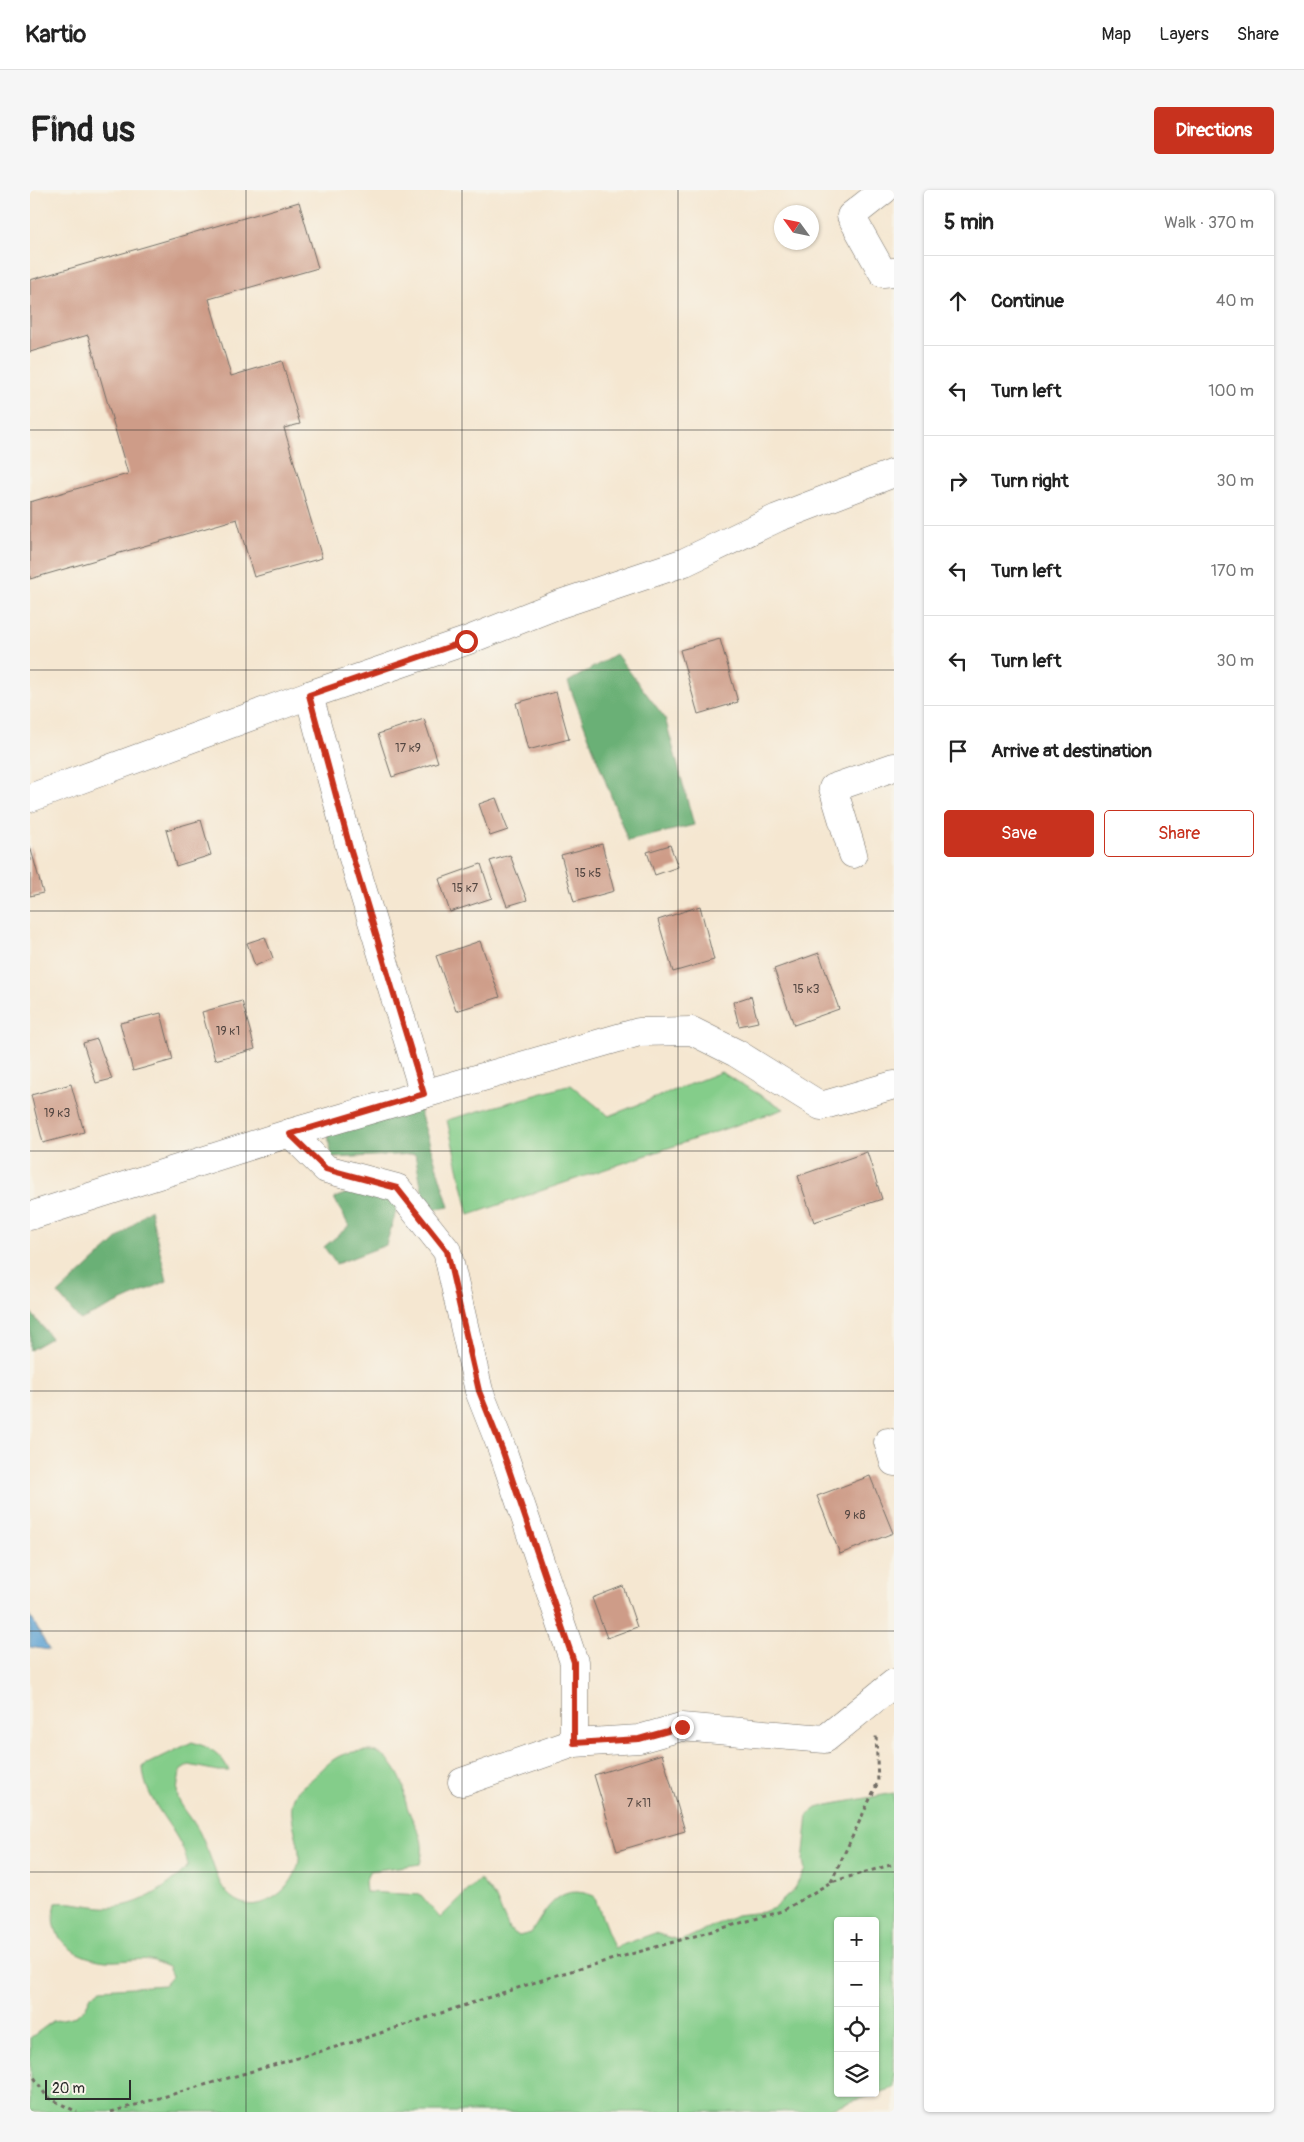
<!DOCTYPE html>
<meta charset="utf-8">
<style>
:root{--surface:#fff;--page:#f6f6f6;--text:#222;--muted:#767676;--line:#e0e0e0;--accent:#c8321e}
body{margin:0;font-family:Pangolin,sans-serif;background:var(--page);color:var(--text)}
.controls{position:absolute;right:15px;bottom:15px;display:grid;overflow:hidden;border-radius:5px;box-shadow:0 1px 4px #0004}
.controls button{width:45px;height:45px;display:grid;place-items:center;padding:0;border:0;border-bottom:1px solid var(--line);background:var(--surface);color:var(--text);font:25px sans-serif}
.compass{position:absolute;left:744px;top:15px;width:45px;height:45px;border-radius:50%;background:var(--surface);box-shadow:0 1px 4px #0004;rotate:303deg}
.scale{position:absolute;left:15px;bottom:12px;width:86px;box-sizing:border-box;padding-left:5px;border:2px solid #2b2b2b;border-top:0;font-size:14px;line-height:18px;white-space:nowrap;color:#2b2b2b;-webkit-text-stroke:4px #f7f3e8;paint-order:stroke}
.stop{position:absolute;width:15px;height:15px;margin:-11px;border:4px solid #c8321e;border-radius:50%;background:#fff}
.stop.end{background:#c8321e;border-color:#fff;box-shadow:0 1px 5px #0008}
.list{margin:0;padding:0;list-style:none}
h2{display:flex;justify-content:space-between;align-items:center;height:65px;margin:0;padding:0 20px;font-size:21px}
h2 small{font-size:16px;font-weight:400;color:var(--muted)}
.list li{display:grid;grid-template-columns:32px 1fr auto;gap:15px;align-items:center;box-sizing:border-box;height:90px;padding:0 20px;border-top:1px solid var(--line)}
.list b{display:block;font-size:19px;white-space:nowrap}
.list em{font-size:16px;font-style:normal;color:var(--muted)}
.actions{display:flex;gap:10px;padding:15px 20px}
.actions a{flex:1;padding:11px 0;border:1px solid var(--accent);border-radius:5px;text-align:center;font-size:18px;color:var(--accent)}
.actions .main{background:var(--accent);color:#fff}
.icon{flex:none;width:28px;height:28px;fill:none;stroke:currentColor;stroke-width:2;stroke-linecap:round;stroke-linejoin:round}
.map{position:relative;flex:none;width:864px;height:1922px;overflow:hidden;border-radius:5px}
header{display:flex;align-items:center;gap:30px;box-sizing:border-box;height:70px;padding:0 25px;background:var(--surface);border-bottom:1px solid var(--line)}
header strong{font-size:24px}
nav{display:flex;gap:28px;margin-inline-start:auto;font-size:18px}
.intro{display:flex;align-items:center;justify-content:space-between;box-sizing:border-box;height:120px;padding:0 30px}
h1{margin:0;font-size:35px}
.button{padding:12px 22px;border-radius:5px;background:var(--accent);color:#fff;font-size:18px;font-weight:700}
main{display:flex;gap:30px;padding:0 30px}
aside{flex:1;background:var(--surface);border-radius:5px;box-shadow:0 1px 4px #0004}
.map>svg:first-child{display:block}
.green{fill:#84cd8a;stroke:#587c5a;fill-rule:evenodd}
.forest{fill:#6bb076;stroke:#4b6e50}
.water{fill:#5ea3d3;stroke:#44677f}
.building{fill:#ce9c88}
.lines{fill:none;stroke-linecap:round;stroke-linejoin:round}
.minor-casing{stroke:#726d65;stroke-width:29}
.path{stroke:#726d65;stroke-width:3;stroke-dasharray:4 4;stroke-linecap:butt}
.minor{stroke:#fff;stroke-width:28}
.route{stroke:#c8321e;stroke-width:6}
.grid{fill:none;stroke:#2b2b2b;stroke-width:1;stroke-opacity:0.55}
.labels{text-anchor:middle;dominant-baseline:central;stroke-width:4;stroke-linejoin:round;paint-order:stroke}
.number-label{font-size:12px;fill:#544742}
</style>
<header>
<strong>Kartio</strong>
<nav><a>Map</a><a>Layers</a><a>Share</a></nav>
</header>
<div class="intro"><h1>Find us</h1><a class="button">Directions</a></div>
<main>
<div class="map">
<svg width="864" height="1922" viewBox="0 0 864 1922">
<rect width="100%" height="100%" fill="#f7f3e8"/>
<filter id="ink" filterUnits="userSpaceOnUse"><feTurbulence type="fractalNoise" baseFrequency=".02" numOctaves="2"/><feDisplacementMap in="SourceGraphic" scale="10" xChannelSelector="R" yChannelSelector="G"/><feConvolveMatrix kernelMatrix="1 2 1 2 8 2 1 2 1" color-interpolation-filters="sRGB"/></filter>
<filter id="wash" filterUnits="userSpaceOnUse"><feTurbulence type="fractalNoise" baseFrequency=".0096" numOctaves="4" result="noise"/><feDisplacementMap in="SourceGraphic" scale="20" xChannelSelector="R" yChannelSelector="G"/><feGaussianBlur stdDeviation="1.12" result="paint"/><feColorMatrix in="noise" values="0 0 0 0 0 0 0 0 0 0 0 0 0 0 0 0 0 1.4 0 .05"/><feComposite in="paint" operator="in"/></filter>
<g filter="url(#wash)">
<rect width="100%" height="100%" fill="#f5e7d1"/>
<g class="green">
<polygon points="691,882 754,919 439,1025 417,930 541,895 579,926"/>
<path d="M162,1552C180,1557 192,1564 199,1581H188L159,1575L150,1581C149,1590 146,1599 148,1608C151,1616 159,1625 164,1633C171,1643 174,1653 179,1664C185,1679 188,1696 201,1707C226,1728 261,1702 268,1676C274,1652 254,1627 265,1605C269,1598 276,1594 282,1589C303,1569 308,1561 340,1561C356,1561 371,1585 374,1598C375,1603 374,1609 376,1613C383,1638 398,1645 390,1674L340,1681L335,1691L336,1702L391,1705L410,1728L450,1689L466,1709L479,1739L489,1746L501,1743C517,1718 529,1692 564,1706L584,1758L625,1743L651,1751L706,1725L733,1722L744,1718L763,1701L775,1680L773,1671L778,1625L787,1618L798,1615L864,1603V1898L789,1922H0V1848L23,1831L46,1826L55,1818L61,1806L71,1799L134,1795L142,1786L138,1777C132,1775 126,1771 120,1770C106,1768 91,1772 76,1771C42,1767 17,1749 26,1713C42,1711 56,1716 72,1717C104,1720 137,1699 158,1676C152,1639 113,1614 113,1576ZM808,1731H845V1903H808Z"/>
</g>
<g class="forest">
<polygon points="586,464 635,528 664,635 598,651 538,492"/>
<polygon points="389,919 419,1017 396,1021 385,964 302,968 298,945"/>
<polygon points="334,997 370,1008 356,1055 306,1074 294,1057 319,1036 304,1008"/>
<polygon points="120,1019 137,1091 50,1130 28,1104"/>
<polygon points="0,1121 21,1148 0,1160"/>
</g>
<polygon class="water" points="0,1425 19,1460 0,1457"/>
<g id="blocks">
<g class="building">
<polygon points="269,12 288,78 179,109 201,186 252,171 270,234 254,238 292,368 224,387 207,329 0,389 0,312 98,284 58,145 0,162 0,90"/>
<polygon points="690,449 708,512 668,524 650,460"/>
<polygon points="526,502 539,549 498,560 486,513"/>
<polygon points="394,529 408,572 362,587 348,544"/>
<polygon points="466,608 478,640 460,646 449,614"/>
<polygon points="171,630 181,665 146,676 136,640"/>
<polygon points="572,654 584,701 544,712 531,665"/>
<polygon points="640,655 648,677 625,685 617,662"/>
<polygon points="0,656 13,703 0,706"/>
<polygon points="480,665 497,710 477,716 460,671"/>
<polygon points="451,674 462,708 420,722 409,689"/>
<polygon points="670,716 684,770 643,782 628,730"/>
<polygon points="235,747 243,768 225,776 217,753"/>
<polygon points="450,751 470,807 426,821 406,766"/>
<polygon points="789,763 809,819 764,835 744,779"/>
<polygon points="721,806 728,832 709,836 703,812"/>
<polygon points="212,811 225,859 185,870 172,822"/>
<polygon points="131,823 143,870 103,881 90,833"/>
<polygon points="67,849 82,889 66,893 53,853"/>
<polygon points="41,894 54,942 13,953 1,905"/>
<polygon points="837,962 852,1009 784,1032 768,986"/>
<polygon points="840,1286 863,1343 810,1364 787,1306"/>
<polygon points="593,1396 607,1437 577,1448 562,1408"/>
<polygon points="632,1564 655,1641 587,1661 564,1585"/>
</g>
</g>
</g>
<g filter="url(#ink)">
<use href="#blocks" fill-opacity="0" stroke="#726d65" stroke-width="1"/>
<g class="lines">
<g class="minor-casing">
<g id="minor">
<polyline points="854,0 821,26 853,83 864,82"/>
<polyline points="0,608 279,505"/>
<polyline points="823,664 803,598 864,577"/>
<polyline points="394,904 609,842 662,841 706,863 791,916 864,895"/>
<polyline points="260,943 296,979 367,998 417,1061 449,1201 472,1259 544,1472 544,1553"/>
<polyline points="0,1026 260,943 394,904 320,658 279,505 436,451 527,415 655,372 747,328 864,283"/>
<polyline points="858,1252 864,1272"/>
<polyline points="432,1592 544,1553 609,1549 651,1537 795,1549 864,1493"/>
</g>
</g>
<g class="path">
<polyline points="801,1692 848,1592 846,1545"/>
<polyline points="0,1881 17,1907 47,1922"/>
<polyline points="81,1922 323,1852 527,1785 753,1721 801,1692 864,1674"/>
</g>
<use href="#minor" class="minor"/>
</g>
</g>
<g class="lines" filter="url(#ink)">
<polyline class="route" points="436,451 279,505 320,658 394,904 260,944 296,979 367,998 417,1061 449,1201 472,1259 544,1472 544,1553 609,1549 652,1537"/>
</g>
<path class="grid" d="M216,0V1922M432,0V1922M648,0V1922M0,240H864M0,480H864M0,721H864M0,961H864M0,1201H864M0,1441H864M0,1682H864"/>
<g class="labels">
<g class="number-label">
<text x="378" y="558">17 к9</text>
<text x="558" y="683">15 к5</text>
<text x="435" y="698">15 к7</text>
<text x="776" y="799">15 к3</text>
<text x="198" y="841">19 к1</text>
<text x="27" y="923">19 к3</text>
<text x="825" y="1325">9 к8</text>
<text x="609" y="1613">7 к11</text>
</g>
</g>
</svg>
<div class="controls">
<button>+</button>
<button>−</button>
<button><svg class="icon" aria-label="locate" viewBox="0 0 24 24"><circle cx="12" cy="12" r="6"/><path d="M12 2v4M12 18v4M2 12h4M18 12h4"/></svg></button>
<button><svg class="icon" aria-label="layers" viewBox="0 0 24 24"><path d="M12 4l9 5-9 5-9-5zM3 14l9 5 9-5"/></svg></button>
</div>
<svg class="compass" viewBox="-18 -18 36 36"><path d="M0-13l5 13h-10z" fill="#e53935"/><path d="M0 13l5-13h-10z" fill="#767676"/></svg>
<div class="scale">20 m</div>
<div class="stop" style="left:436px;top:451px"></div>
<div class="stop end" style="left:652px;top:1537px"></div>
</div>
<aside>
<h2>5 min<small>Walk · 370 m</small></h2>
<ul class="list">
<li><svg class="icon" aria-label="ahead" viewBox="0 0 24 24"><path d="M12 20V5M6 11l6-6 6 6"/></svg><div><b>Continue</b></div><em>40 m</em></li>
<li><svg class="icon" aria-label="left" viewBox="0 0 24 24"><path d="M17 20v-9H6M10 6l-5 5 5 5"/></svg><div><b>Turn left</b></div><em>100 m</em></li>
<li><svg class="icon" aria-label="right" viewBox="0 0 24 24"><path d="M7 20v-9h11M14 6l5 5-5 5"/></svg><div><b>Turn right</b></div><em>30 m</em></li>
<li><svg class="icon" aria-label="left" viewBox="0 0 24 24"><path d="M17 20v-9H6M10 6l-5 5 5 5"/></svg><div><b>Turn left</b></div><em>170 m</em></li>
<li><svg class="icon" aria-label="left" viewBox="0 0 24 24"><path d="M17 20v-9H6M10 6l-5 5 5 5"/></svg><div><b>Turn left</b></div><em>30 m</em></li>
<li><svg class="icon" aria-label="arrive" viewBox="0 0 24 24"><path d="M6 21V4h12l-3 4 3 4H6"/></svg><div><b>Arrive at destination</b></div></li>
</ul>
<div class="actions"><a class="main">Save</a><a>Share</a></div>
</aside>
</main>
